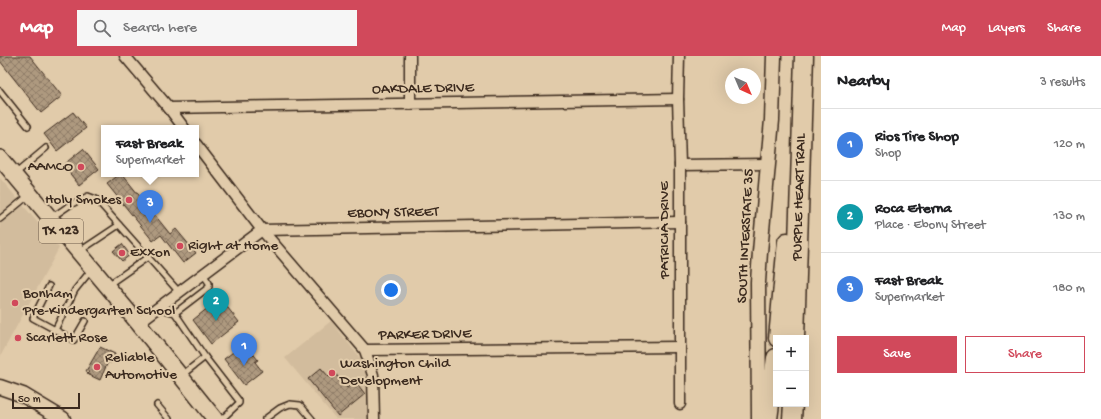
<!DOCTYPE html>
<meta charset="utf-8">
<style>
:root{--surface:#fff;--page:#f6f6f6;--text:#202124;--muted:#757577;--line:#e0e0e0;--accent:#d1495b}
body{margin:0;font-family:"Gochi Hand",sans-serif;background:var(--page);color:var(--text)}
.controls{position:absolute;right:12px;bottom:12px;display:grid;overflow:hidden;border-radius:0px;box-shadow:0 4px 16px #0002}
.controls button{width:36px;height:36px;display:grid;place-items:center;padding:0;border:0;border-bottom:1px solid var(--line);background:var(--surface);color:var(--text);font:20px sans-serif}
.compass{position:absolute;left:725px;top:12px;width:36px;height:36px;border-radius:50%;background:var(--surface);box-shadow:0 4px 16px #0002;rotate:136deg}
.scale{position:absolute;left:12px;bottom:10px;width:68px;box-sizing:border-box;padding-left:4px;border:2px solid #3b2a1e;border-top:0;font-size:11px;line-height:14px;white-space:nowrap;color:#3b2a1e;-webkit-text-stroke:3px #e1cbaa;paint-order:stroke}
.you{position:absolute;left:391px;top:234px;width:14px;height:14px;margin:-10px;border:3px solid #fff;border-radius:50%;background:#1a73e8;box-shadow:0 0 0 6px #1a73e833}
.badge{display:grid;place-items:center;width:26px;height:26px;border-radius:50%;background:var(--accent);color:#fff;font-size:13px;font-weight:700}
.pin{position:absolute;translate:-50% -33px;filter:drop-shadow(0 1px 2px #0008)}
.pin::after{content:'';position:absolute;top:21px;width:14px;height:12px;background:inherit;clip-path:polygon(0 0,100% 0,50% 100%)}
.popup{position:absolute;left:101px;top:69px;width:98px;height:52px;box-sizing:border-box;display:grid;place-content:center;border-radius:0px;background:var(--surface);filter:drop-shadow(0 1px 3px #0005);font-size:13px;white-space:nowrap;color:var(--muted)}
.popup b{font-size:15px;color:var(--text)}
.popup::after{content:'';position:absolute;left:50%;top:100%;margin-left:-8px;border:8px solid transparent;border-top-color:var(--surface)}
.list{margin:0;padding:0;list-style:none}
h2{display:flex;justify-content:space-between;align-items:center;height:52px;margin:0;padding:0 16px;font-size:17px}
h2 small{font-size:13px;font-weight:400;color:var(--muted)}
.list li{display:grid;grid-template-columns:26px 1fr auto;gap:12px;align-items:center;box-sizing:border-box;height:72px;padding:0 16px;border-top:1px solid var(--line)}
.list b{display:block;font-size:15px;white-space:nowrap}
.list p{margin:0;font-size:13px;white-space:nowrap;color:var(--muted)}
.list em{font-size:13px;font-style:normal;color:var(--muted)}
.actions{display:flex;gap:8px;padding:12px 16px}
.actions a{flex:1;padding:9px 0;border:1px solid var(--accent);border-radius:0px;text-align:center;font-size:14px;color:var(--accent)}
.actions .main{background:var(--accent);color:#fff}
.icon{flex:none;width:22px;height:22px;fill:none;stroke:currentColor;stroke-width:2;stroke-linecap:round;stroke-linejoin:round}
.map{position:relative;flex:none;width:821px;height:363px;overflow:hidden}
header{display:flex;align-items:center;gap:24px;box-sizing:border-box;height:56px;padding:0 20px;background:var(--accent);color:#fff}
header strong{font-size:19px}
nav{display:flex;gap:22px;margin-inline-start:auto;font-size:14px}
.search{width:280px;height:36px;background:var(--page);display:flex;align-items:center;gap:10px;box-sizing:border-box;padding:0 14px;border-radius:0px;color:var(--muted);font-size:15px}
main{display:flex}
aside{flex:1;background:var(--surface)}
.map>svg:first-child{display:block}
.built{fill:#d2bc9d}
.building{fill:url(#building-cross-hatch);stroke:#3b2a1e}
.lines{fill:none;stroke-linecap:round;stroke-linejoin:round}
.lane-casing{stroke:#3b2a1e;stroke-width:8}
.street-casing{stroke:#3b2a1e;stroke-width:13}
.secondary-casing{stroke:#3b2a1e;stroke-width:17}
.primary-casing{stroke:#3b2a1e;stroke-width:18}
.highway-casing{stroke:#3b2a1e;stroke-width:21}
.lane{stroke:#e1cbaa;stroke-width:5}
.street{stroke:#e1cbaa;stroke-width:10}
.secondary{stroke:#e1cbaa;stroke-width:14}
.primary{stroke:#e1cbaa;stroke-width:15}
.highway{stroke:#e1cbaa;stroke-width:18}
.poi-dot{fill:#d1495b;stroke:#e1cbaa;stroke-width:1.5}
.labels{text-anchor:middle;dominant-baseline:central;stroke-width:4;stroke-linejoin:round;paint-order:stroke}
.shield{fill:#e1cbaa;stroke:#6d5a48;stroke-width:1}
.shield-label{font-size:14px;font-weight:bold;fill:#3b2a1e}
.street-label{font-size:15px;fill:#3b2a1e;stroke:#e1cbaa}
.poi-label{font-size:15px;fill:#3b2a1e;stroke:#e1cbaa;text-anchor:start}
</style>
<header>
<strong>Map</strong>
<div class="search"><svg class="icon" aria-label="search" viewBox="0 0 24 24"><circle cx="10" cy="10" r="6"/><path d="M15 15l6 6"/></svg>Search here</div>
<nav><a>Map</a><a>Layers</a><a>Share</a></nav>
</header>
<main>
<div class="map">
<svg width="821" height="363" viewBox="0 0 821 363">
<defs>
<pattern id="building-cross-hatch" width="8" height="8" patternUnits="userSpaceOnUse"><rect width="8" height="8" fill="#ae997f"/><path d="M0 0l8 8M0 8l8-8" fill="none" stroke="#8f7d67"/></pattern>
</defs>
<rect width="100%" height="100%" fill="#e1cbaa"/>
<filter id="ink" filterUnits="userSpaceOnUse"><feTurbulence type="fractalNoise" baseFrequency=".025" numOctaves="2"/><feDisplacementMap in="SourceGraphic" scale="8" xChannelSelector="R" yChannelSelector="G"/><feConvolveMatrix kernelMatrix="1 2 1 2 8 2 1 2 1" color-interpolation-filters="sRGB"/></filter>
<g filter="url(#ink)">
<g class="built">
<polygon points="0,122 59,192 0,301"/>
<polygon points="331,265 360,302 366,313 369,331 369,363 336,363 285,302"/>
</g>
<g class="building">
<polygon points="0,0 30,0 62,40 41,57 0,5"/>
<polygon points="73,56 86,72 57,95 44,78"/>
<polygon points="83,93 99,113 79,129 63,109"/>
<polygon points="120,118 122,118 170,178 176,173 196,197 183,207 161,179 153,185 107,128"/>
<polygon points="122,188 130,199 122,205 113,195"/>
<polygon points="220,242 239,266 211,288 193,264"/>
<polygon points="245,287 258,304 255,306 262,315 244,329 224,303"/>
<polygon points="100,291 115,298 111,307 108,306 100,324 87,318 89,316 86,315"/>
<polygon points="321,312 329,321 334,316 347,332 355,325 365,338 338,360 308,323"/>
</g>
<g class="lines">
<g class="lane-casing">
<g id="lane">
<polyline points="0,35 28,70"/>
<polyline points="15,118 46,92"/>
<polyline points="51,162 70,149 88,140 96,143 179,236"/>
<polyline points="0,163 28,140"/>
<polyline points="80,195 119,169"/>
<polyline points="108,229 148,201"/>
<polyline points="49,230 33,262 74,284 85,265"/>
<polyline points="161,250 165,254 175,257 205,301 239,345 239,347 222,363"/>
<polyline points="175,257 209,231 209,227 203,218"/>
<polyline points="55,274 75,234 92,213"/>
<polyline points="182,319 205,301"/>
<polyline points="157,349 169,363"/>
<polyline points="265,363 280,352 290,348 300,349 312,363"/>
</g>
</g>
<g class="street-casing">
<g id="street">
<polyline points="125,0 169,52 184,72"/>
<polyline points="410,0 410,48"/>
<polyline points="679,0 678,43 680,109 680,348"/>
<polyline points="169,52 678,43"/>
<polyline points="196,88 262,174 365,294 373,319 374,363"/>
<polyline points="680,109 767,108"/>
<polyline points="138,267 262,174 680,166"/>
<polyline points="365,294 680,291"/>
</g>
</g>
<g class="secondary-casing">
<g id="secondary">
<polyline points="0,331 23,339 63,363"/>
<polyline points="759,363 758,226 760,196 772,64 774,0"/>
</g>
</g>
<g class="primary-casing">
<polyline id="primary" points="0,102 138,267 215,363"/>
</g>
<g class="highway-casing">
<g id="highway">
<polyline points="778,282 787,186"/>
<path id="s1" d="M795,282L804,0"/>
<polyline points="768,363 776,302"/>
<polyline points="792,363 793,348"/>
</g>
</g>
<use href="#lane" class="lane"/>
<use href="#street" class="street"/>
<use href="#secondary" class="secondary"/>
<use href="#primary" class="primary"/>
<use href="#highway" class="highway"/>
</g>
</g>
<g class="poi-dot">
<circle cx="81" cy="111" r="4"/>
<circle cx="129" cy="144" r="4"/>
<circle cx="180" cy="190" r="4"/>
<circle cx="122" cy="197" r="4"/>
<circle cx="15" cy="247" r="4"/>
<circle cx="18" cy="282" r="4"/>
<circle cx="97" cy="311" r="4"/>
<circle cx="332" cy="317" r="4"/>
</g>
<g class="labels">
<rect class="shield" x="39" y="163" width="44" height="24" rx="3"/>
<g class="shield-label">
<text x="61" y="175">TX 123</text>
</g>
<g class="street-label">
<text transform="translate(423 33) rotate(-1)">OAKDALE DRIVE</text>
<text stroke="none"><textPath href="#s1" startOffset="141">PURPLE HEART TRAIL</textPath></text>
<text transform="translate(393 157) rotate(-1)">EBONY STREET</text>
<text transform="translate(665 174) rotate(-90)">PATRICIA DRIVE</text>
<text transform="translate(746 180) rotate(-87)">SOUTH INTERSTATE 35</text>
<text transform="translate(425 279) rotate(-1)">PARKER DRIVE</text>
</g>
<g class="poi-label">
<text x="73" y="111" text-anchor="end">AAMCO</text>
<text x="121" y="144" text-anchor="end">Holy Smokes</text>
<text x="188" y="190">Right at Home</text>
<text x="130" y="197">Exxon</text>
<text x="23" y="238">Bonham<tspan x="23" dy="17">Pre-Kindergarten School</tspan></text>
<text x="26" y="282">Scarlett Rose</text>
<text x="105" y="302">Reliable<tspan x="105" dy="17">Automotive</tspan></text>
<text x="340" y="308">Washington Child<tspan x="340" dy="17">Development</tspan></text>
</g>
</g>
</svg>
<div class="controls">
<button>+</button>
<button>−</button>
</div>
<svg class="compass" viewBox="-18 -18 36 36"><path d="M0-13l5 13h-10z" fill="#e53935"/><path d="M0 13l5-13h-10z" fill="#757577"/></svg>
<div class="scale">50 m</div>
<div class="you"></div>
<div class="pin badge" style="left:244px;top:310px;background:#3f7fe0">1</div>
<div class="pin badge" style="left:216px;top:265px;background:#0f9aa8">2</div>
<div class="pin badge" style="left:150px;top:167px;background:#3f7fe0">3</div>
<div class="popup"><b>Fast Break</b>Supermarket</div>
</div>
<aside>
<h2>Nearby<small>3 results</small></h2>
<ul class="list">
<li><span class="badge" style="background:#3f7fe0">1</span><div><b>Rios Tire Shop</b><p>Shop</p></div><em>120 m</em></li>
<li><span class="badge" style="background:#0f9aa8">2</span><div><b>Roca Eterna</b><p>Place · Ebony Street</p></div><em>130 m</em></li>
<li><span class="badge" style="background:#3f7fe0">3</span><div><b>Fast Break</b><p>Supermarket</p></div><em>180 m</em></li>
</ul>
<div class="actions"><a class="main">Save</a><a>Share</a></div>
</aside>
</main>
